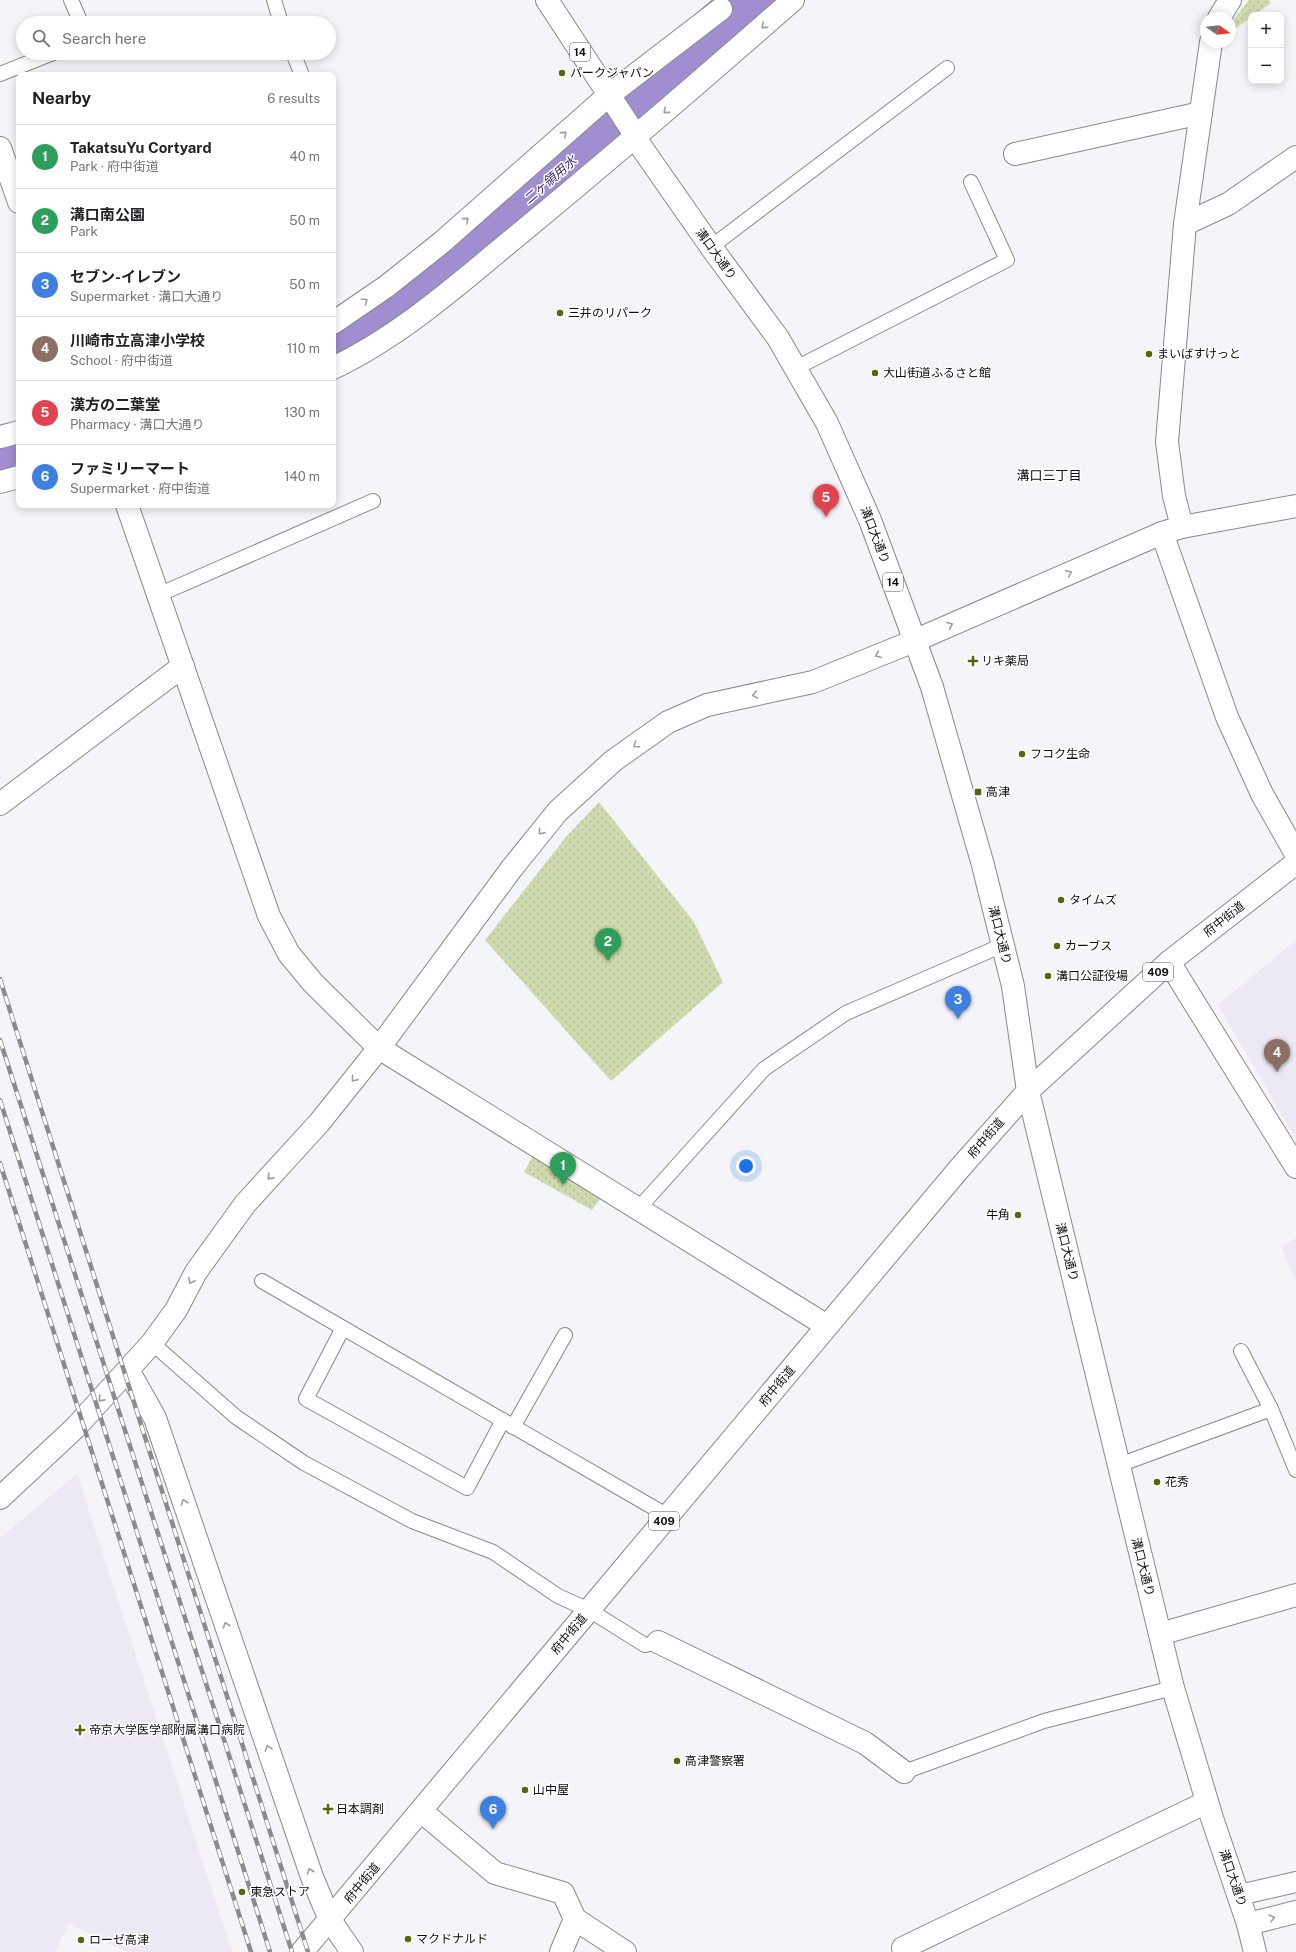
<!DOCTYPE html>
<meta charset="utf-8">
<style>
:root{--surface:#fff;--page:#f6f6f6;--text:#202124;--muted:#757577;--line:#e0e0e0;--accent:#57660e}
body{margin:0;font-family:"Public Sans","Noto Sans JP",sans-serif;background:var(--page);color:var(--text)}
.controls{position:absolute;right:12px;top:12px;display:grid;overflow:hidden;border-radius:8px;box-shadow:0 2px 10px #0003}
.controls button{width:36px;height:36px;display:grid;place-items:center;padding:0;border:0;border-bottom:1px solid var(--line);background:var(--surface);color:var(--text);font:20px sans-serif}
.compass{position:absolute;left:1200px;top:12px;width:36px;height:36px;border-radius:50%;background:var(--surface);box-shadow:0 2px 10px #0003;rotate:104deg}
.you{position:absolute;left:746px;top:1166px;width:14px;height:14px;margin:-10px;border:3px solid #fff;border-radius:50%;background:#1a73e8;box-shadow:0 0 0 6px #1a73e833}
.badge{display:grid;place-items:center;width:26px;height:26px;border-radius:50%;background:var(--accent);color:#fff;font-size:13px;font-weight:700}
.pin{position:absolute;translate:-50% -33px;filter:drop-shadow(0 1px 2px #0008)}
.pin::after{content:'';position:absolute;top:21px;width:14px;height:12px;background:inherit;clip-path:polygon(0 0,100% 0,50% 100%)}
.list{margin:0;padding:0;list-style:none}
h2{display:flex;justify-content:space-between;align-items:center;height:52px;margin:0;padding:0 16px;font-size:17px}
h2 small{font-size:13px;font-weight:400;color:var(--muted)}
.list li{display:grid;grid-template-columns:26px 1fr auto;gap:12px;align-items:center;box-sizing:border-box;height:64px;padding:0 16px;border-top:1px solid var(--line)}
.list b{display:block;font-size:15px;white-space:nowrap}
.list p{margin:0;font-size:13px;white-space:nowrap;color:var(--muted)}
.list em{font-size:13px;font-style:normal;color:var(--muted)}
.icon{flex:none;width:22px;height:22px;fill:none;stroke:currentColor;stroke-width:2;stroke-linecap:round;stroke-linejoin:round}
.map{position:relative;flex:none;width:1296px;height:1952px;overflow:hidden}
.search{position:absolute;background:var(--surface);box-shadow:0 2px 10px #0003;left:16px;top:16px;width:320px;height:44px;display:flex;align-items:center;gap:10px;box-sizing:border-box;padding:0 14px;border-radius:22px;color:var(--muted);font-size:15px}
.panel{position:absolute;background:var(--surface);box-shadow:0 2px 10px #0003;left:16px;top:72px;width:320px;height:436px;border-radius:8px}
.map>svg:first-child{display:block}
.built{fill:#ece9f4}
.park{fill:url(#park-dots)}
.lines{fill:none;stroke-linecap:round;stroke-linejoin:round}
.river{stroke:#a18ed1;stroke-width:59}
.service-casing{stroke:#89888b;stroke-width:16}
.pedestrian-casing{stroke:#89888b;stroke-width:22}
.minor-casing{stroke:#89888b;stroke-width:24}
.tertiary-casing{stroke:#89888b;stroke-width:24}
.primary-casing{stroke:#89888b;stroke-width:24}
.trunk-casing{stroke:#89888b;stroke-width:24}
.service{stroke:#fff;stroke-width:14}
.pedestrian{stroke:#fff;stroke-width:20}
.minor{stroke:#fff;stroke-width:22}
.tertiary{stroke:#fff;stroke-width:22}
.primary{stroke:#fff;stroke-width:22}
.trunk{stroke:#fff;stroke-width:22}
.rail-casing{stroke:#8b8a8e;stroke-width:4.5}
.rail{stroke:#fff;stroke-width:3;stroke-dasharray:9;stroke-linecap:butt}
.oneway{stroke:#9f9e9f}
.poi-dot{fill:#57660e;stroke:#fff;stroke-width:1.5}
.labels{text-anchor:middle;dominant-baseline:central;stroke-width:3;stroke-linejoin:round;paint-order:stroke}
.shield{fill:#fff;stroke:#565657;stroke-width:1}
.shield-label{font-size:11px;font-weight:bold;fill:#0e0d0f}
.poi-label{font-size:12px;fill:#0e0d0f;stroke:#fff;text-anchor:start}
.street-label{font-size:12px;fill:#0e0d0f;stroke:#fff}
.water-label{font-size:13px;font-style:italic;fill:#452776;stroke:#fff}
.neighbourhood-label{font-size:13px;fill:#0e0d0f;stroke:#fff}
</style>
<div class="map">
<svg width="1296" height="1952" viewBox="0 0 1296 1952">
<defs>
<pattern id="park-dots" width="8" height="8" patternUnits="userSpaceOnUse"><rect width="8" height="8" fill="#cfdaaf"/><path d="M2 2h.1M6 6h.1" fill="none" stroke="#b1ba95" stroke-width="1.8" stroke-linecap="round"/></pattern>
</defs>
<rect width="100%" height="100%" fill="#f5f4f8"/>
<g class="built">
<polygon points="1296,940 1296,1139 1218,1005"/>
<polygon points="1296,1238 1296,1281 1281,1247"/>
<polygon points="77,1474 232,1952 127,1952 69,1923 55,1952 0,1952 0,1538"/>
</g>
<g class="park">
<polygon points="1249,0 1269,0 1271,3 1254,15 1251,15 1251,17 1231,32 1230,24"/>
<polygon points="599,802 694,922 723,982 611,1081 485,940 566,837"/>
<polygon points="533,1156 601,1198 592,1210 524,1172"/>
</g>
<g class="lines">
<g class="river">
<path d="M333,346C411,306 474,245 539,188C611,125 684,62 757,0"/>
<polyline points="0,459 19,453"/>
</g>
<g class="service-casing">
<g id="service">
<polyline points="71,0 81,23"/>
<polyline points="274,0 281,23"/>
<polyline points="293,53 302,75"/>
<polyline points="0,74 53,53"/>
<polyline points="711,247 947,68"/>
<polyline points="796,368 1007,260 971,182"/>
<polyline points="158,595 373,501"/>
<polyline points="638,1209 764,1069 846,1013 1003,945"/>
<polyline points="262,1281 668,1516"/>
<polyline points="343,1328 306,1399 467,1488 503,1420"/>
<polyline points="152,1343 236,1417 304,1463 412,1521 493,1552 558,1596 589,1610 645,1645 658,1642"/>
<polyline points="1241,1351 1271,1409 1296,1470"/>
<polyline points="513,1427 565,1335"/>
<polyline points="1119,1465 1271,1409"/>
<polyline points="904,1772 1044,1721 1173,1688"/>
</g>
</g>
<g class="pedestrian-casing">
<polyline id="pedestrian" points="1239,1895 1296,1882"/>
</g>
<g class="minor-casing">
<g id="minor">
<polyline points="1219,18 1230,0"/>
<polyline points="0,148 19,202"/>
<polyline points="1015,154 1201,113"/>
<polyline points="1185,224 1228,204 1296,157"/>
<polyline points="333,323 387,286 441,243 609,95 721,9"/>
<path d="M333,368C404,334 463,280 524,230C615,155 704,78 793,0"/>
<polyline points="0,437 19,432"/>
<polyline points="0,482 19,477"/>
<polyline points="127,505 269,916 289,954 313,983 379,1048 827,1326"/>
<polyline points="1182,527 1174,496 1167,442 1185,224 1211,42"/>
<polyline points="1162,533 1227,717 1262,794 1296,854"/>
<polyline points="0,804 183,666"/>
<polyline points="1169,962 1296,1167"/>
<polyline points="128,1370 155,1418 312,1877 330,1920 352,1952"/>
<polyline points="0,1498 76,1427 152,1343 176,1310 196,1272 245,1204 319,1123 379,1048 512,868 558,811 613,761 668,722 707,705 813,682 914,641 1162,533 1182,527 1296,506"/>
<polyline points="1160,1634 1296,1595"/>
<polyline points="658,1642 865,1743 904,1772"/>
<polyline points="421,1811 495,1873 563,1893 575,1919 561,1952"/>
<polyline points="575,1919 625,1952"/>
<polyline points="1248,1924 1296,1912"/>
<polyline points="904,1952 903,1948 1207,1802"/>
</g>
</g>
<g class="tertiary-casing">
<polyline id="tertiary" points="1028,1091 1173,1688 1212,1818 1248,1924 1255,1952"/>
</g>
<g class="primary-casing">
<polyline id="primary" points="547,0 630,127 635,138 711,247 778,338 827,423 870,520 932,687 983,865 1013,986 1028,1091"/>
</g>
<g class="trunk-casing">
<polyline id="trunk" points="302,1952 959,1169 1028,1091 1169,962 1296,863"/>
</g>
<use href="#service" class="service"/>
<use href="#pedestrian" class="pedestrian"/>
<use href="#minor" class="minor"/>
<use href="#tertiary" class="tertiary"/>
<use href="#primary" class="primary"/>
<use href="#trunk" class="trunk"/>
<g class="rail-casing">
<g id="rail">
<polyline points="0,979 308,1952"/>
<polyline points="0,1040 292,1952"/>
<polyline points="0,1100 270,1952"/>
<polyline points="0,1163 251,1952"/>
</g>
</g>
<use href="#rail" class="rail"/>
</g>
<defs><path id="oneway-chevron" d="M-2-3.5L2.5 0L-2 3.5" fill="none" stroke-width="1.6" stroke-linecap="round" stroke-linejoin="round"/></defs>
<g class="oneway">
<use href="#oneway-chevron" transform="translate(764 26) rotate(139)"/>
<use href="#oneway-chevron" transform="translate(666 111) rotate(139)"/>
<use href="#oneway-chevron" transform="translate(564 134) rotate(-41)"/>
<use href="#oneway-chevron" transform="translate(466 220) rotate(-41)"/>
<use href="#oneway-chevron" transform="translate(365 301) rotate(-35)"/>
<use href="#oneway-chevron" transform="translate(1069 573) rotate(-24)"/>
<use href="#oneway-chevron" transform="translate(950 625) rotate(-23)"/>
<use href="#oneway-chevron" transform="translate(878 655) rotate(158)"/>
<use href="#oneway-chevron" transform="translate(755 695) rotate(167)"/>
<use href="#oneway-chevron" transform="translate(636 745) rotate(145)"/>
<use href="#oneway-chevron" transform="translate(541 832) rotate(129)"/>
<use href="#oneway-chevron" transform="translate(354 1079) rotate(129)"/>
<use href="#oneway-chevron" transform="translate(270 1177) rotate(132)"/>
<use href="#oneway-chevron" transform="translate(191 1281) rotate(117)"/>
<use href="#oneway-chevron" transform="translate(101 1399) rotate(132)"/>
<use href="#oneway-chevron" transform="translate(184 1502) rotate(-109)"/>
<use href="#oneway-chevron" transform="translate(226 1625) rotate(-109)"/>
<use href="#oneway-chevron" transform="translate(268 1748) rotate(-109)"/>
<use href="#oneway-chevron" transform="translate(310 1871) rotate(-109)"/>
<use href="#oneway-chevron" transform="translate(1272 1918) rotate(-14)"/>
</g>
<g class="poi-dot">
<circle cx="562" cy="73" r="4"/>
<circle cx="560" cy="313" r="4"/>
<circle cx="1149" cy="354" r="4"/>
<circle cx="875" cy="373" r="4"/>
<path d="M971 655h4v4h4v4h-4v4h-4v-4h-4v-4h4z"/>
<circle cx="1022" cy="754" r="4"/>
<rect x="974" y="788" width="8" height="8" rx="2"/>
<circle cx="1061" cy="900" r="4"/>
<circle cx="1057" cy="946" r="4"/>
<circle cx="1048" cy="976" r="4"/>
<circle cx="1018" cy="1215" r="4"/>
<circle cx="1157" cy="1482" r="4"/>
<path d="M78 1724h4v4h4v4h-4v4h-4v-4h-4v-4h4z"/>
<circle cx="677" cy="1761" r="4"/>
<circle cx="525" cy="1790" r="4"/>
<path d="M326 1803h4v4h4v4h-4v4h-4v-4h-4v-4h4z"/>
<circle cx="242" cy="1892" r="4"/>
<circle cx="408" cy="1939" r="4"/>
<circle cx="81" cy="1940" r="4"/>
</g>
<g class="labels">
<g class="shield">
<rect x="570" y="43" width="20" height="18" rx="3"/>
<rect x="883" y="573" width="20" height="18" rx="3"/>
<rect x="1143" y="963" width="30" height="18" rx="3"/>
<rect x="649" y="1512" width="30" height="18" rx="3"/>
</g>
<g class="shield-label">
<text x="580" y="52">14</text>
<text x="893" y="582">14</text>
<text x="1158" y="972">409</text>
<text x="664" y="1521">409</text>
</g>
<g class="poi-label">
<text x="570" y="73">パークジャパン</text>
<text x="568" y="313">三井のリパーク</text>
<text x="1157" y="354">まいばすけっと</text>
<text x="883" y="373">大山街道ふるさと館</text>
<text x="981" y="661">リキ薬局</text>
<text x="1030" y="754">フコク生命</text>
<text x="986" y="792">高津</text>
<text x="1069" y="900">タイムズ</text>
<text x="1065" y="946">カーブス</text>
<text x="1056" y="976">溝口公証役場</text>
<text x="1010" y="1215" text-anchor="end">牛角</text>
<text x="1165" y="1482">花秀</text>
<text x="89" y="1730">帝京大学医学部附属溝口病院</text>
<text x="685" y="1761">高津警察署</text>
<text x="533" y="1790">山中屋</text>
<text x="336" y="1809">日本調剤</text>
<text x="250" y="1892">東急ストア</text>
<text x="416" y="1939">マクドナルド</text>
<text x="89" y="1940">ローゼ高津</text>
</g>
<g class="street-label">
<text transform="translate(716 254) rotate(54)">溝口大通り</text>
<text transform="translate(875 535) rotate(69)">溝口大通り</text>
<text transform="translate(1224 919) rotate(-38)">府中街道</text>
<text transform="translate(1000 935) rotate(76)">溝口大通り</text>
<text transform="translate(986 1138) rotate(-49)">府中街道</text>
<text transform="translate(1067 1252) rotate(76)">溝口大通り</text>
<text transform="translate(777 1386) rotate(-50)">府中街道</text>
<text transform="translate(1143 1567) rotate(76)">溝口大通り</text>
<text transform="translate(569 1634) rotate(-50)">府中街道</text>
<text transform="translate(1233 1878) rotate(71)">溝口大通り</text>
<text transform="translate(362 1883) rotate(-50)">府中街道</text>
</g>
<g class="water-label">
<text transform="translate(550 180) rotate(-41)">二ヶ領用水</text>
</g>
<g class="neighbourhood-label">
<text x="1049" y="475">溝口三丁目</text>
</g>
</g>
</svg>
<div class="controls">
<button>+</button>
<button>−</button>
</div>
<svg class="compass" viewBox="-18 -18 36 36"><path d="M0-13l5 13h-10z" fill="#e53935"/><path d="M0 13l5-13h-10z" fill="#757577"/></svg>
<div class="you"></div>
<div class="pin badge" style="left:563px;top:1185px;background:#2e9e5b">1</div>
<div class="pin badge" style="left:608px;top:961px;background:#2e9e5b">2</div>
<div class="pin badge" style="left:958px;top:1019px;background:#3f7fe0">3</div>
<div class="pin badge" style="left:1277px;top:1072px;background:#8d6e63">4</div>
<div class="pin badge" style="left:826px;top:517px;background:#e0444e">5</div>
<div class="pin badge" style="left:493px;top:1829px;background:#3f7fe0">6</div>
<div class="search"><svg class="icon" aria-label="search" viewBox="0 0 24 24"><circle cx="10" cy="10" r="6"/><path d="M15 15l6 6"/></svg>Search here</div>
<section class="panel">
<h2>Nearby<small>6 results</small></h2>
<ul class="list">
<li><span class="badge" style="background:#2e9e5b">1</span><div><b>TakatsuYu Cortyard</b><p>Park · 府中街道</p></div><em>40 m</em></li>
<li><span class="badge" style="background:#2e9e5b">2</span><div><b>溝口南公園</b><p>Park</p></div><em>50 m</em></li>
<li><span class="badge" style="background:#3f7fe0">3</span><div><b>セブン-イレブン</b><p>Supermarket · 溝口大通り</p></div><em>50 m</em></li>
<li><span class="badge" style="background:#8d6e63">4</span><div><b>川崎市立高津小学校</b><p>School · 府中街道</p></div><em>110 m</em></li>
<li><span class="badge" style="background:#e0444e">5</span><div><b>漢方の二葉堂</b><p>Pharmacy · 溝口大通り</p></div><em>130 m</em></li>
<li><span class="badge" style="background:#3f7fe0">6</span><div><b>ファミリーマート</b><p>Supermarket · 府中街道</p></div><em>140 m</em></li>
</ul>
</section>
</div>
